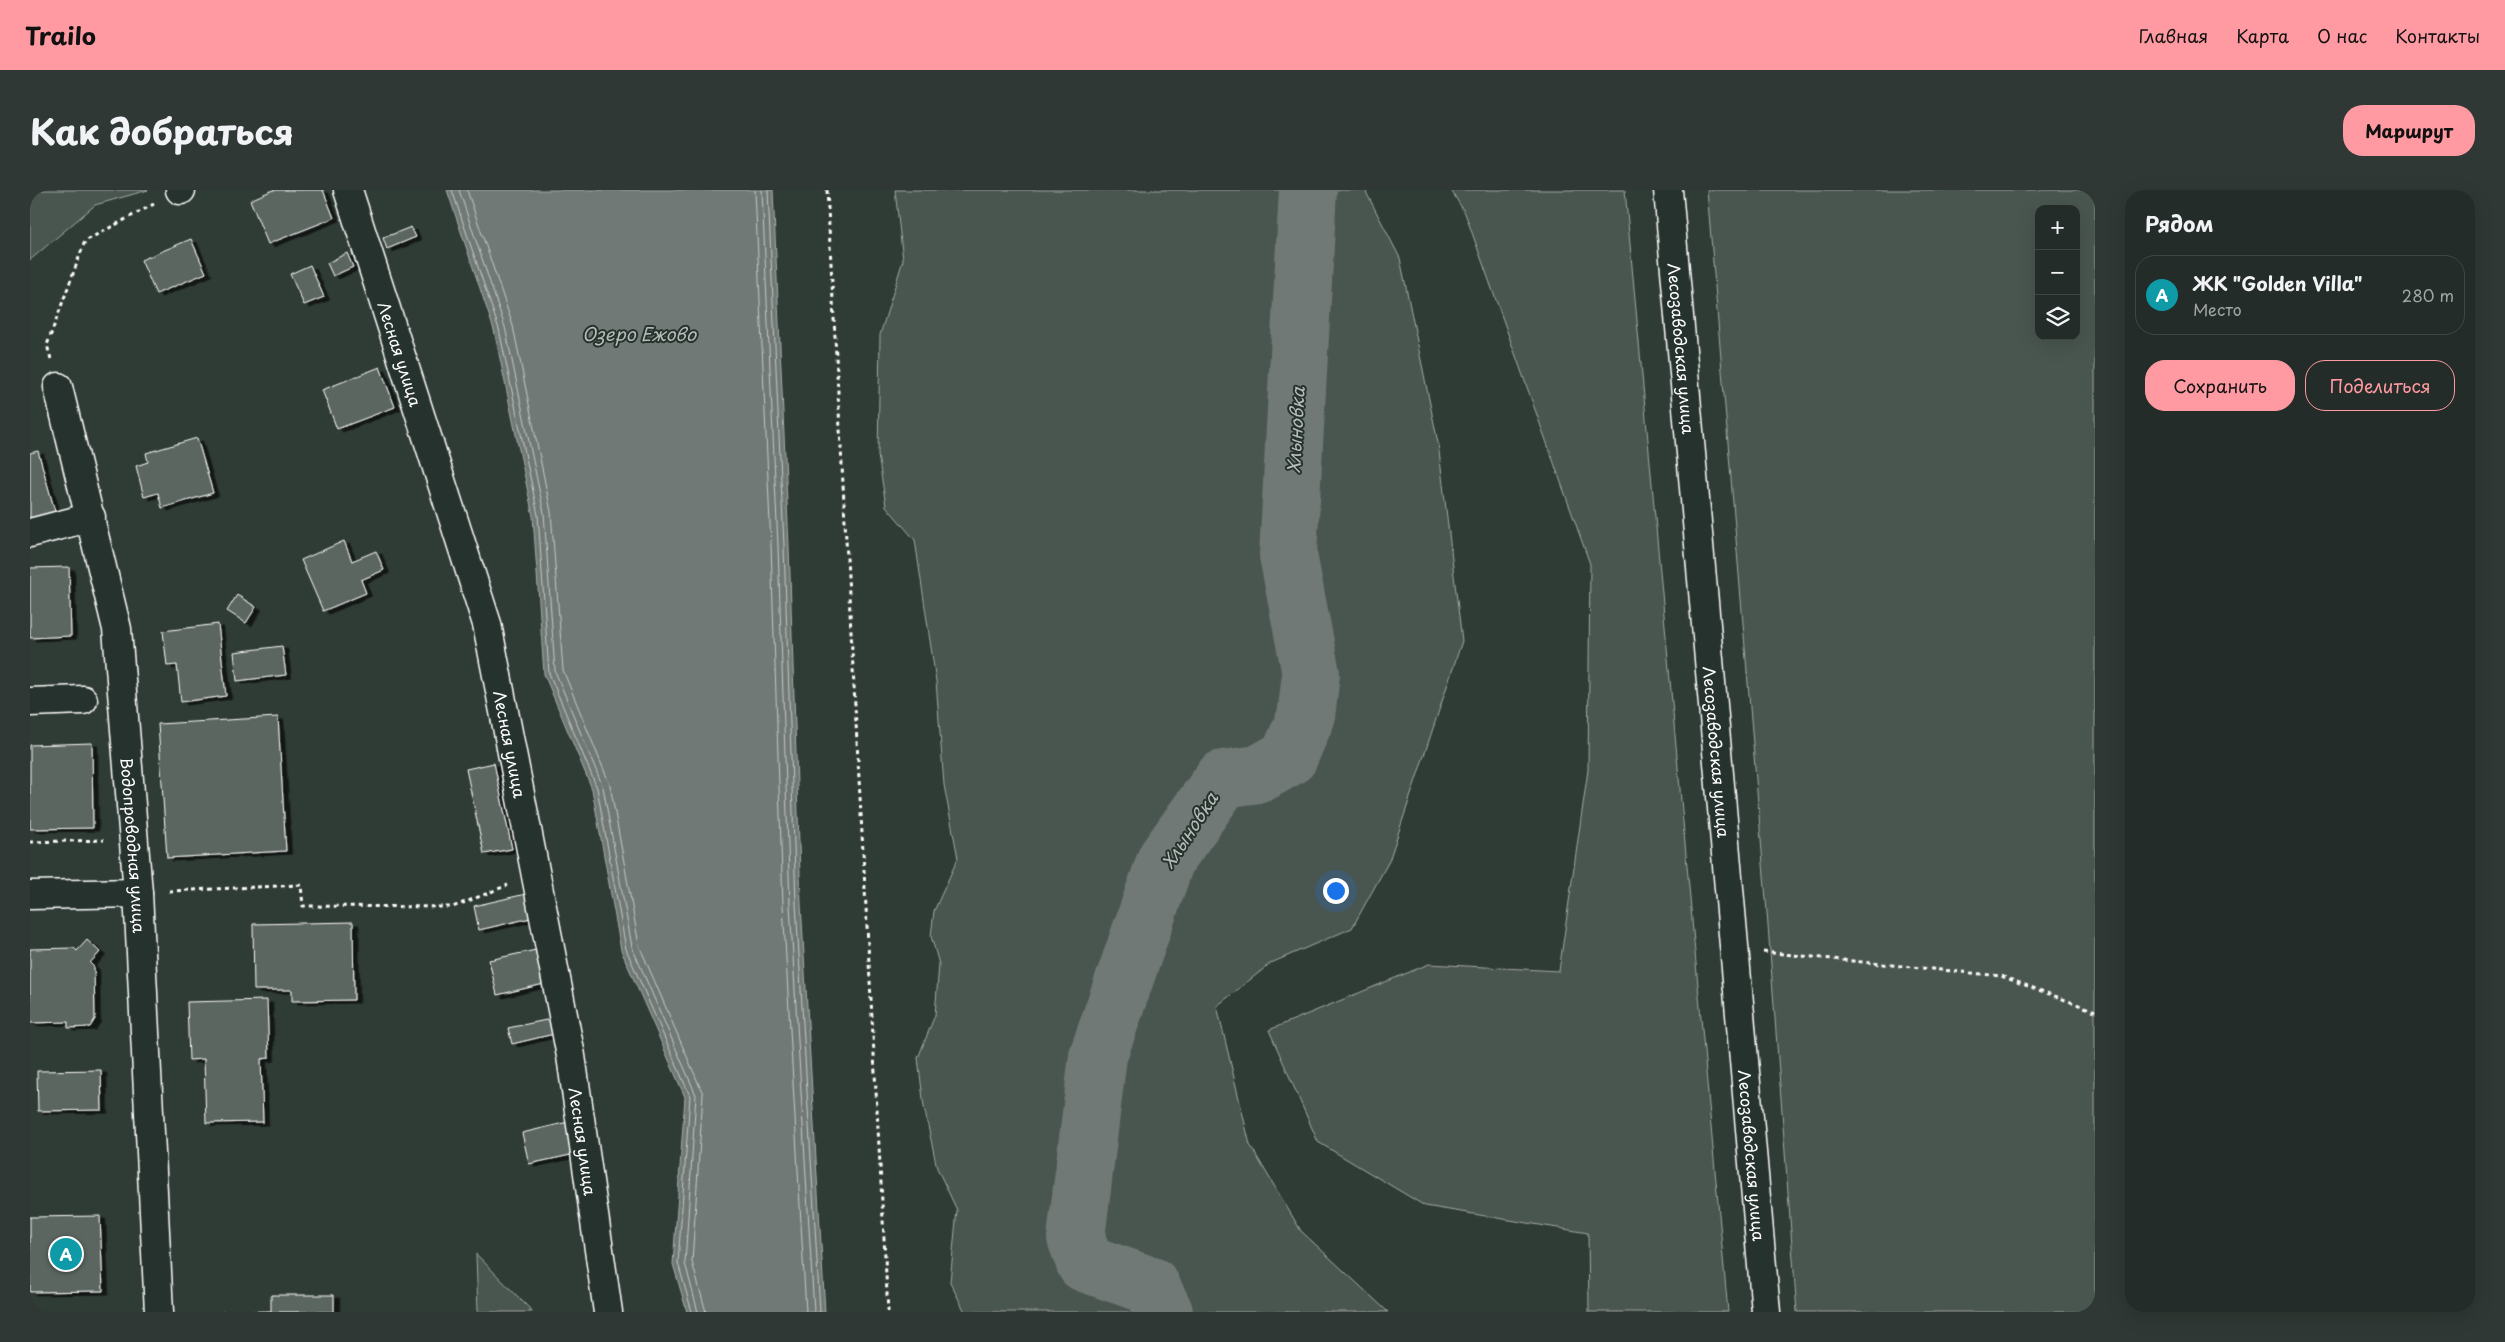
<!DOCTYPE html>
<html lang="ru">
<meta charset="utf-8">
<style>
:root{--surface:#232c28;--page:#2f3834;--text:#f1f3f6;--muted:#a3a7a8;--line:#404845;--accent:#ff9aa2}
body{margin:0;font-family:"Playpen Sans",sans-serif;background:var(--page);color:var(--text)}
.controls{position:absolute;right:15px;top:15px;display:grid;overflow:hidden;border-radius:10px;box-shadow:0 5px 20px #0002}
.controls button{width:45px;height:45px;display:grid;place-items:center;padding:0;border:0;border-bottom:1px solid var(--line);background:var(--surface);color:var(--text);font:25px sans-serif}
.you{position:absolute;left:1305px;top:700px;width:18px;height:18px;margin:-12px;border:4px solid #fff;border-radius:50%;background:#1a73e8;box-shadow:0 0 0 8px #1a73e833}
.badge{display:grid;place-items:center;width:32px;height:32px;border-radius:50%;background:var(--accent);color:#fff;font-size:16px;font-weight:700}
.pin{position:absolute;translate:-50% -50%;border:2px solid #fff;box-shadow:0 1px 5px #0006}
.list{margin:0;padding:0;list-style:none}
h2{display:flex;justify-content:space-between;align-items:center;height:65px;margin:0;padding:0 20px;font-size:21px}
h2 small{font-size:16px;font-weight:400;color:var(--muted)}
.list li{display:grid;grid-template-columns:32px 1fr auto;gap:15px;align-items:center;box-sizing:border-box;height:80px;margin:0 10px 10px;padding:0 10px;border:1px solid var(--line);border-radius:20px}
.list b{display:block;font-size:19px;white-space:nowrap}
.list p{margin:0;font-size:16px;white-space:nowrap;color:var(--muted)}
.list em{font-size:16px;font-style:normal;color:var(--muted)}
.actions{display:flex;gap:10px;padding:15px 20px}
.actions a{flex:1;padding:11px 0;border:1px solid var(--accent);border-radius:20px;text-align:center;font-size:18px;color:var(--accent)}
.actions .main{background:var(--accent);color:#111}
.icon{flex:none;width:28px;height:28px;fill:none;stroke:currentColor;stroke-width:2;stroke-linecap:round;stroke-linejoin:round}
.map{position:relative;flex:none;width:2065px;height:1122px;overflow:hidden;border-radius:20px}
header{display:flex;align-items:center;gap:30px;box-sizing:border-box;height:70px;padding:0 25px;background:var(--accent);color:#111}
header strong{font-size:24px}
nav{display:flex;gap:28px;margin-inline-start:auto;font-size:18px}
.intro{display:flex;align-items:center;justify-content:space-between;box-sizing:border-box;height:120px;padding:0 30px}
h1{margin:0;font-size:35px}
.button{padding:12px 22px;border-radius:20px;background:var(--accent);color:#111;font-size:18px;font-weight:700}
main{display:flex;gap:30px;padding:0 30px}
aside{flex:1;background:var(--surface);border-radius:20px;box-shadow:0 5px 20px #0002}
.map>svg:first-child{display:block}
.green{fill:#4a544f;stroke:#a4aaa7;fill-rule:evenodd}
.water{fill:#707975;stroke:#a9afac}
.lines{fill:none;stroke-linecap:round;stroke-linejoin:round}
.shore{stroke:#c6c9c8;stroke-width:1}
.river{stroke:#707975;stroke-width:58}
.building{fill:#5b6661;stroke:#fff;filter:url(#shadow)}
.minor-casing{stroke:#fff;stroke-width:31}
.path{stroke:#fff;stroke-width:3;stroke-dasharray:4 4;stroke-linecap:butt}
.minor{stroke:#26332d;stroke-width:28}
.labels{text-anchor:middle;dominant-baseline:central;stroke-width:4;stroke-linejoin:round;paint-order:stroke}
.street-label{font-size:16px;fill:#fff;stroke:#26332d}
.water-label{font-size:18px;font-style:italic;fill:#b8bcba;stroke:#26332d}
</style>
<header>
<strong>Trailo</strong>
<nav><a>Главная</a><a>Карта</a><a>О нас</a><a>Контакты</a></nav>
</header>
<div class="intro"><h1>Как добраться</h1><a class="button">Маршрут</a></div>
<main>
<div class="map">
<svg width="2065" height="1122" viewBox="0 0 2065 1122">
<defs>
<filter id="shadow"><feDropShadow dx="5.5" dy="3" stdDeviation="0" flood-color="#0009"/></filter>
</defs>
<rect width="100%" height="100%" fill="#2f3b35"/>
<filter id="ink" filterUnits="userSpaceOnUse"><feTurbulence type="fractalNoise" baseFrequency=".02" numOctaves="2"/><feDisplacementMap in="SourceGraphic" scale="10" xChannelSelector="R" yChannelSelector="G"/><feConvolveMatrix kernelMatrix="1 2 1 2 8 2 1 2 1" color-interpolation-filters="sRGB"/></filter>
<g filter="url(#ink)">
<g class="green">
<polygon points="0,0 118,0 65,15 0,70"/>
<polygon points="865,0 1335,0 1370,68 1408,253 1432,451 1359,671 1322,738 1241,773 1187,816 1220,955 1271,1041 1358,1122 935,1122 920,1092 927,1020 907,978 894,917 888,868 905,825 909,774 901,746 904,721 928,668 914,595 906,491 885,350 856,316 848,265 850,145 873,70"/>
<polygon points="1421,0 1595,0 1698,1122 1559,1122 1558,1043 1395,1016 1288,952 1239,840 1399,774 1529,781 1558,580 1560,374 1435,23"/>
<path d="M1677,0H2065V1122H1767L1737,722ZM2009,19H2046V146H2009Z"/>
<polygon points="446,1064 502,1121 502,1122 448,1122"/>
</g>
<polygon class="water" points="417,0 743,0 759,356 771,714 795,1122 657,1122 643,1074 655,907 591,760 562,599 514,484 503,326 464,140"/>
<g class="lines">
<g class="shore">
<polyline points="422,0 469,139 508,325 519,483 567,598 596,759 660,906 648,1073 662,1122"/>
<polyline points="429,0 475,137 514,323 525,481 573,597 602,757 666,905 655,1073 668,1122"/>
<polyline points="437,0 483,136 521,322 533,480 580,595 609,755 673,904 662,1072 676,1122"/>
<polyline points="725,0 741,356 753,715 776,1122"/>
<polyline points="732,0 748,356 760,715 784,1122"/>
<polyline points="738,0 754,356 766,714 790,1122"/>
</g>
<polyline class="river" points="1134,1122 1121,1096 1055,1073 1046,1048 1068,866 1136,669 1193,589 1229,584 1259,567 1276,527 1281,484 1258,365 1278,0"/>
</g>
<g class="building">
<polygon points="243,0 293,0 304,28 238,54 220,10"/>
<polygon points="381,37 386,47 357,59 353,48"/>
<polygon points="161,49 176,83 126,104 111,70"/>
<polygon points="317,63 323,77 303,86 297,73"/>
<polygon points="280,75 294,107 274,115 260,84"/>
<polygon points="350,177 365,217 307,239 292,200"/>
<polygon points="167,248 183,303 132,318 128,303 114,307 106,276 118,272 116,263"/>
<polygon points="8,261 26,325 0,332 0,263"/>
<polygon points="314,351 322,371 346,361 354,380 331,390 336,403 293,421 271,370"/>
<polygon points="39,377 41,446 0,448 0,378"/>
<polygon points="207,405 226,417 216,433 197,421"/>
<polygon points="188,434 196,506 151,512 147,475 137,476 133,441"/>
<polygon points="252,456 256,485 207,491 204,462"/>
<polygon points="248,527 256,661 137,668 128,534"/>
<polygon points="62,553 63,638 0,639 0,555"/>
<polygon points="464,573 482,659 454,664 436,579"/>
<polygon points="500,703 505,727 449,740 444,716"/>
<polygon points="323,732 324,810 262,811 262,800 224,800 223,734"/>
<polygon points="57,750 70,762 60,773 64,777 65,829 60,837 38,838 38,832 0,833 0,759 44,758 47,761"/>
<polygon points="506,760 514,794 467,805 459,770"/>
<polygon points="237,810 239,868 231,869 233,932 176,933 174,869 159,870 157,812"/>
<polygon points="521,829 524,844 482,854 478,838"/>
<polygon points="71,880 72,920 8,921 7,881"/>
<polygon points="538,932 545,964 499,974 492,943"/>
<polygon points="70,1026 73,1101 0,1102 0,1027"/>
<polygon points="241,1105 304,1105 304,1122 192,1122 241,1121"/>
</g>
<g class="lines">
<g class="minor-casing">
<g id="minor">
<polyline points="150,0 151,0"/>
<path id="s1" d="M318,0L457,434L541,866L578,1122"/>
<path id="s2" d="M1638,0L1736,1122"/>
<path id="s3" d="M28,197L87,439L108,703L129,1122"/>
<polyline points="0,343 61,327"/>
<polyline points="0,512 53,510"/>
<polyline points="0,705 108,703"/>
</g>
</g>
<g class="path">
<polyline points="797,0 858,1122"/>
<polyline points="21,169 17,155 55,51 124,14"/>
<polyline points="0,652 74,650"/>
<polyline points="139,701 271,695 273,716 423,717 478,695"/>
<polyline points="1733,762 1971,786 2065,821"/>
</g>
<use href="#minor" class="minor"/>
</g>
</g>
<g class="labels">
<g class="street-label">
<text stroke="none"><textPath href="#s2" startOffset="159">Лесозаводская улица</textPath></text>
<text stroke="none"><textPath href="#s1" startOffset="172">Лесная улица</textPath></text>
<text stroke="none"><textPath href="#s1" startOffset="578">Лесная улица</textPath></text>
<text stroke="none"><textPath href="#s2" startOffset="564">Лесозаводская улица</textPath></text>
<text stroke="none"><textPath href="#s3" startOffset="466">Водопроводная улица</textPath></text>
<text stroke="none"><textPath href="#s1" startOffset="982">Лесная улица</textPath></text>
<text stroke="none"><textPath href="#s2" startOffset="969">Лесозаводская улица</textPath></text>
</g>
<g class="water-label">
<text x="609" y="143">Озеро Ежово</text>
<text transform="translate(1265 240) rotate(-87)">Хлыновка</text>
<text transform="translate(1159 640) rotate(-57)">Хлыновка</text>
</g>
</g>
</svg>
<div class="controls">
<button>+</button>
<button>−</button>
<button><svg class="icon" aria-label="layers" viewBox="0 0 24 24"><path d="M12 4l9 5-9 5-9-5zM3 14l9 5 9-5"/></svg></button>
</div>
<div class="you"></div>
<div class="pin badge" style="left:36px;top:1064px;background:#0f9aa8">A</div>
</div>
<aside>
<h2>Рядом<small></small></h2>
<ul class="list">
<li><span class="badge" style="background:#0f9aa8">A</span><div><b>ЖК &quot;Golden Villa&quot;</b><p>Место</p></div><em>280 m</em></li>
</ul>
<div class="actions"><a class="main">Сохранить</a><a>Поделиться</a></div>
</aside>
</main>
